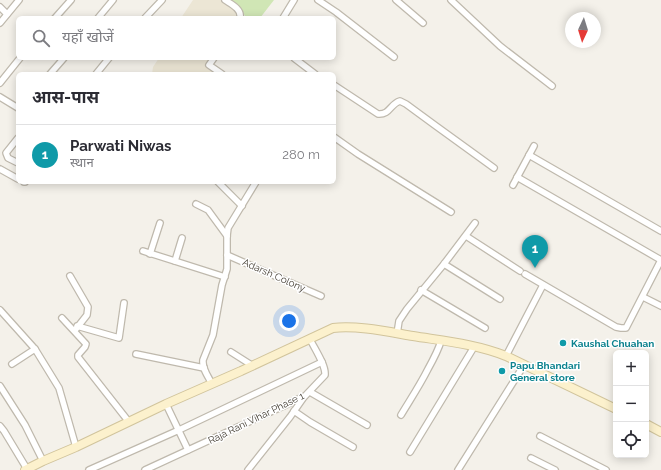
<!DOCTYPE html>
<html lang="hi">
<meta charset="utf-8">
<style>
:root{--surface:#fff;--page:#f2f2f3;--text:#2b2b33;--muted:#7c7c81;--line:#e1e1e2;--accent:#ef4527}
body{margin:0;font-family:Raleway,"Noto Sans Devanagari",sans-serif;background:var(--page);color:var(--text)}
.controls{position:absolute;right:12px;bottom:12px;display:grid;overflow:hidden;border-radius:6px;box-shadow:0 2px 10px #0003}
.controls button{width:36px;height:36px;display:grid;place-items:center;padding:0;border:0;border-bottom:1px solid var(--line);background:var(--surface);color:var(--text);font:20px sans-serif}
.compass{position:absolute;left:565px;top:12px;width:36px;height:36px;border-radius:50%;background:var(--surface);box-shadow:0 2px 10px #0003;rotate:184deg}
.you{position:absolute;left:289px;top:321px;width:14px;height:14px;margin:-10px;border:3px solid #fff;border-radius:50%;background:#1a73e8;box-shadow:0 0 0 6px #1a73e833}
.badge{display:grid;place-items:center;width:26px;height:26px;border-radius:50%;background:var(--accent);color:#fff;font-size:13px;font-weight:700}
.pin{position:absolute;translate:-50% -33px;filter:drop-shadow(0 1px 2px #0008)}
.pin::after{content:'';position:absolute;top:21px;width:14px;height:12px;background:inherit;clip-path:polygon(0 0,100% 0,50% 100%)}
.list{margin:0;padding:0;list-style:none}
h2{display:flex;justify-content:space-between;align-items:center;height:52px;margin:0;padding:0 16px;font-size:17px}
h2 small{font-size:13px;font-weight:400;color:var(--muted)}
.list li{display:grid;grid-template-columns:26px 1fr auto;gap:12px;align-items:center;box-sizing:border-box;height:60px;padding:0 16px;border-top:1px solid var(--line)}
.list b{display:block;font-size:15px;white-space:nowrap}
.list p{margin:0;font-size:13px;white-space:nowrap;color:var(--muted)}
.list em{font-size:13px;font-style:normal;color:var(--muted)}
.icon{flex:none;width:22px;height:22px;fill:none;stroke:currentColor;stroke-width:2;stroke-linecap:round;stroke-linejoin:round}
.map{position:relative;flex:none;width:661px;height:470px;overflow:hidden}
.search{position:absolute;background:var(--surface);box-shadow:0 2px 10px #0003;left:16px;top:16px;width:320px;height:44px;display:flex;align-items:center;gap:10px;box-sizing:border-box;padding:0 14px;border-radius:6px;color:var(--muted);font-size:15px}
.panel{position:absolute;background:var(--surface);box-shadow:0 2px 10px #0003;left:16px;top:72px;width:320px;height:112px;border-radius:6px}
.map>svg:first-child{display:block}
.education{fill:#ece6d5}
.green{fill:#d0e6b5}
.lines{fill:none;stroke-linecap:round;stroke-linejoin:round}
.street-casing{stroke:#bfb9ad;stroke-width:8}
.secondary-casing{stroke:#d1c49c;stroke-width:10}
.street{stroke:#fff;stroke-width:5.5}
.secondary{stroke:#fcf1cd;stroke-width:8}
.culture-dot{fill:#0f9aa8;stroke:#fff;stroke-width:1.5}
.labels{text-anchor:middle;dominant-baseline:central;stroke-width:3;stroke-linejoin:round;paint-order:stroke}
.street-label{font-size:10px;fill:#484238;stroke:#fff}
.culture-label{font-size:10px;font-weight:bold;fill:#0d838f;stroke:#fff;text-anchor:start}
</style>
<div class="map">
<svg width="661" height="470" viewBox="0 0 661 470">
<rect width="100%" height="100%" fill="#f4f1ea"/>
<g class="education">
<polygon points="193,0 220,0 236,12 237,17 181,18"/>
<polygon points="159,58 211,58 206,66 217,74 152,74 153,67"/>
</g>
<polygon class="green" points="229,0 274,0 260,18 249,18 245,16 240,7"/>
<g class="lines">
<g class="street-casing">
<g id="street">
<path d="M225,0C231,4 242,9 240,18"/>
<polyline points="318,0 336,12 394,57"/>
<polyline points="396,0 423,23"/>
<polyline points="451,0 500,46 552,86"/>
<polyline points="0,7 7,14"/>
<polyline points="55,18 71,0"/>
<polyline points="98,18 113,0"/>
<polyline points="145,18 162,0"/>
<polyline points="283,18 294,0"/>
<polyline points="0,23 19,0"/>
<polyline points="214,58 209,65 222,74"/>
<polyline points="294,58 315,74"/>
<polyline points="50,74 64,58"/>
<polyline points="96,74 109,58"/>
<polyline points="0,83 20,58"/>
<path d="M334,85L378,114C390,115 390,104 400,101L406,104L436,126L494,168"/>
<polyline points="0,97 18,108"/>
<polyline points="334,137 358,154 451,212"/>
<polyline points="18,138 6,153 8,158 18,163"/>
<polyline points="529,155 661,231"/>
<polyline points="0,169 18,179"/>
<polyline points="517,177 661,260"/>
<polyline points="24,182 25,182"/>
<polyline points="218,182 242,206"/>
<polyline points="513,185 534,146"/>
<polyline points="196,204 208,210 227,236"/>
<polyline points="466,236 520,271"/>
<polyline points="143,251 225,277"/>
<polyline points="150,254 160,223"/>
<polyline points="227,255 321,296"/>
<polyline points="175,261 182,238"/>
<polyline points="444,264 500,299"/>
<polyline points="525,274 616,327 621,328 626,328 661,260"/>
<polyline points="70,276 88,307 87,315 76,329"/>
<polyline points="421,290 485,328"/>
<polyline points="643,297 661,306"/>
<polyline points="0,310 35,349 59,388 76,447"/>
<polyline points="62,318 86,344 85,347 78,355 78,357 129,422"/>
<polyline points="77,326 119,338 124,303"/>
<polyline points="397,334 399,321 407,309 444,264 475,223"/>
<polyline points="231,352 253,366"/>
<polyline points="136,354 204,368"/>
<polyline points="506,356 543,285"/>
<polyline points="12,364 35,349"/>
<path d="M212,384C208,376 202,369 203,360L213,335L222,285L227,269V236L228,228L256,182"/>
<polyline points="0,386 25,425 43,461"/>
<polyline points="310,392 367,425"/>
<polyline points="166,404 188,450"/>
<polyline points="294,411 310,422 353,447"/>
<path d="M401,415C410,400 420,385 428,369C433,360 438,351 441,341"/>
<polyline points="0,426 4,431 27,469"/>
<polyline points="540,436 606,470"/>
<polyline points="410,452 474,347"/>
<polyline points="531,458 555,470"/>
<polyline points="89,470 179,430 322,362"/>
<path d="M145,470L305,396L325,375C326,365 314,348 310,339"/>
<polyline points="248,470 290,417 304,397"/>
<polyline points="458,470 524,365"/>
</g>
</g>
<g class="secondary-casing">
<g id="secondary">
<polyline points="646,424 661,432"/>
<path d="M25,470L43,461L76,447L166,404L241,371L333,328C357,325 389,332 413,336C444,341 476,344 506,356L616,409"/>
</g>
</g>
<use href="#street" class="street"/>
<use href="#secondary" class="secondary"/>
</g>
<g class="culture-dot">
<circle cx="563" cy="343" r="4"/>
<circle cx="502" cy="371" r="4"/>
</g>
<g class="labels">
<g class="street-label">
<text transform="translate(274 275) rotate(24)">Adarsh Colony</text>
<text transform="translate(256 418) rotate(-26)">Raja Rani Vihar Phase 1</text>
</g>
<g class="culture-label">
<text x="571" y="343">Kaushal Chuahan</text>
<text x="510" y="365">Papu Bhandari<tspan x="510" dy="12">General store</tspan></text>
</g>
</g>
</svg>
<div class="controls">
<button>+</button>
<button>−</button>
<button><svg class="icon" aria-label="locate" viewBox="0 0 24 24"><circle cx="12" cy="12" r="6"/><path d="M12 2v4M12 18v4M2 12h4M18 12h4"/></svg></button>
</div>
<svg class="compass" viewBox="-18 -18 36 36"><path d="M0-13l5 13h-10z" fill="#e53935"/><path d="M0 13l5-13h-10z" fill="#7c7c81"/></svg>
<div class="you"></div>
<div class="pin badge" style="left:535px;top:268px;background:#0f9aa8">1</div>
<div class="search"><svg class="icon" aria-label="search" viewBox="0 0 24 24"><circle cx="10" cy="10" r="6"/><path d="M15 15l6 6"/></svg>यहाँ खोजें</div>
<section class="panel">
<h2>आस-पास<small></small></h2>
<ul class="list">
<li><span class="badge" style="background:#0f9aa8">1</span><div><b>Parwati Niwas</b><p>स्थान</p></div><em>280 m</em></li>
</ul>
</section>
</div>
